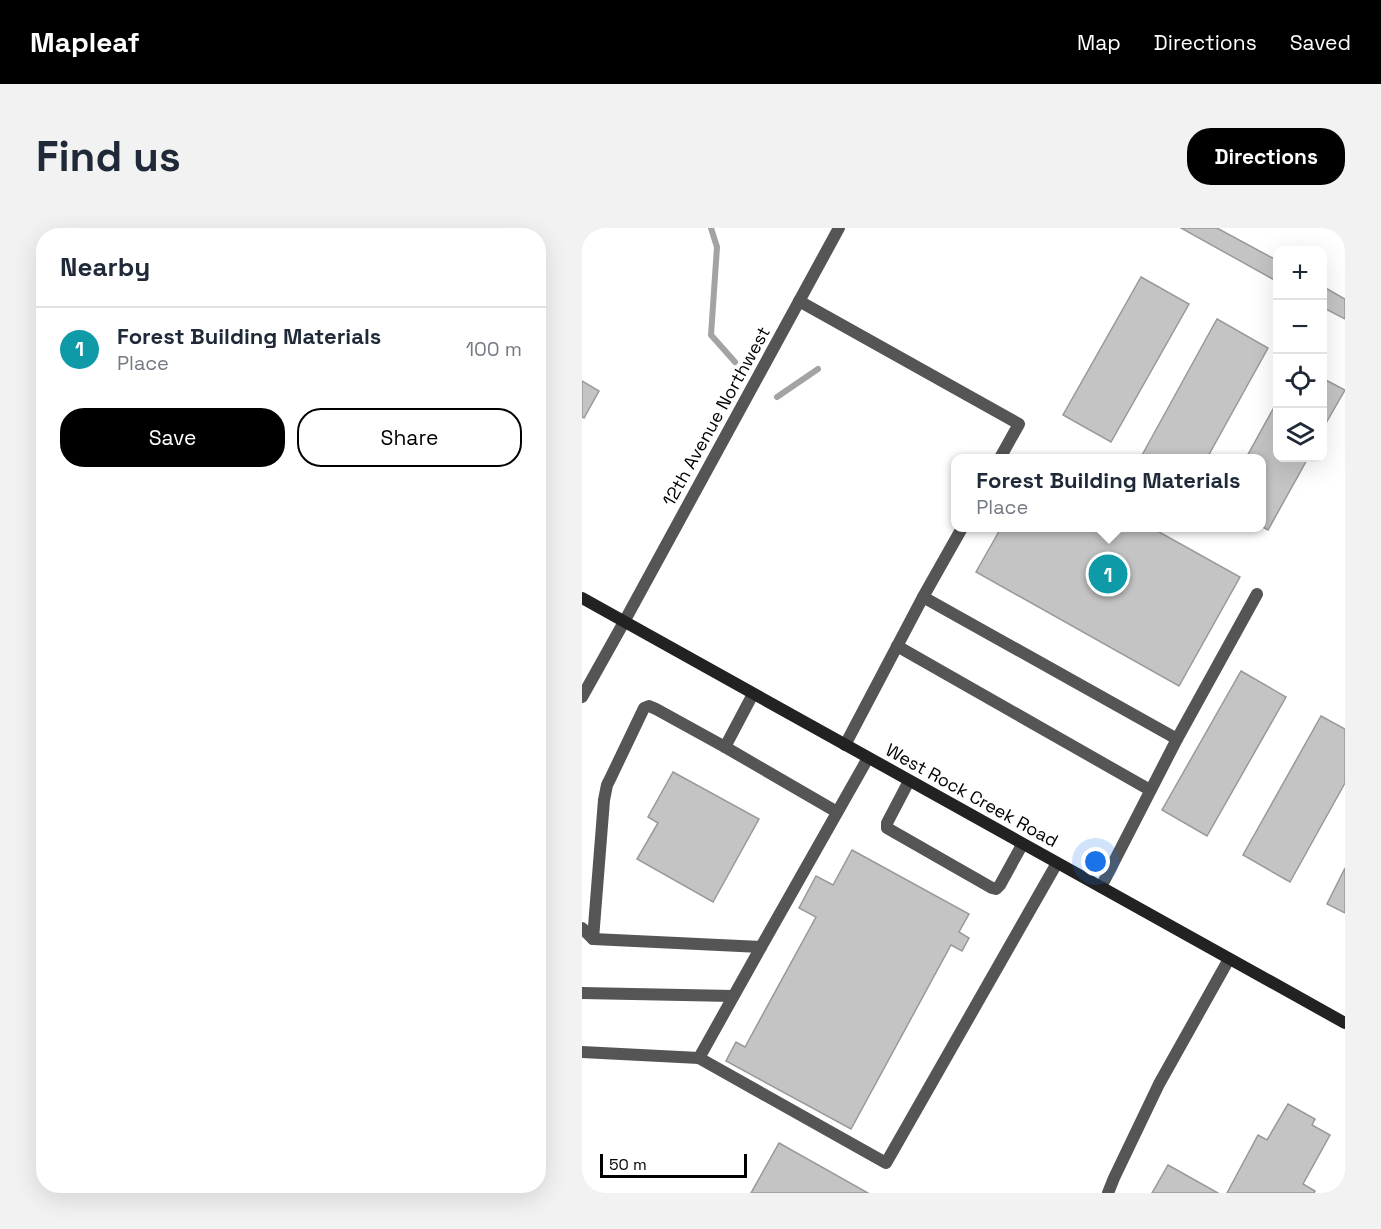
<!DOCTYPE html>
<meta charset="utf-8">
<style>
:root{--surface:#fff;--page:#f2f2f3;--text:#1f2937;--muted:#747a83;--line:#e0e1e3;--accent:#000}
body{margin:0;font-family:"Space Grotesk",sans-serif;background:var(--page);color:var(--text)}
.controls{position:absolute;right:18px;top:18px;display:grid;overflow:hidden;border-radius:12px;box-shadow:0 6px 24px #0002}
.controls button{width:54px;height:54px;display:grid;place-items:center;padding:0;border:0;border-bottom:2px solid var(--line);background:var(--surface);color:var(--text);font:30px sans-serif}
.scale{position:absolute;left:18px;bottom:15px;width:147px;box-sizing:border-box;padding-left:6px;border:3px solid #000;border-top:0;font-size:16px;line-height:21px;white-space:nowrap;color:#000;-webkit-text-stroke:4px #fff;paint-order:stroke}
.you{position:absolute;left:514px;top:634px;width:21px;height:21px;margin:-15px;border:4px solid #fff;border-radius:50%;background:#1a73e8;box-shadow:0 0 0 9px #1a73e833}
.badge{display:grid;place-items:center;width:39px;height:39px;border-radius:50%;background:var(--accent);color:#fff;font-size:20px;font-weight:700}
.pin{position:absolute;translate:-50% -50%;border:3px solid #fff;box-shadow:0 2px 6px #0006}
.popup{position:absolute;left:369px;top:226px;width:315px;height:78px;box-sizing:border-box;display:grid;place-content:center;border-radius:12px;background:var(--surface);filter:drop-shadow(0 2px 4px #0005);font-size:20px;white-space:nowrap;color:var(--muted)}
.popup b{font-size:22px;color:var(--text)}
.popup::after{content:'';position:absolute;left:50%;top:100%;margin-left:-12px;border:12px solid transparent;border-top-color:var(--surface)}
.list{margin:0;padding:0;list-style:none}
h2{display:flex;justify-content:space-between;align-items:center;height:78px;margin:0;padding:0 24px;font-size:26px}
h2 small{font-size:20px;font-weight:400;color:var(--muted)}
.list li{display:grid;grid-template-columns:39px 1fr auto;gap:18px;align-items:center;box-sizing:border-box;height:84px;padding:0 24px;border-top:2px solid var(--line)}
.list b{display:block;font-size:22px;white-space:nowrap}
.list p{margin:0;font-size:20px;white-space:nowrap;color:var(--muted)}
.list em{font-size:20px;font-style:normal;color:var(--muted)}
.actions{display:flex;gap:12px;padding:18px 24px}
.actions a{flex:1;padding:14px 0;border:2px solid var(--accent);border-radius:24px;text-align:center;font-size:21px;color:var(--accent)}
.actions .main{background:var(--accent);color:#fff}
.icon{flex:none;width:33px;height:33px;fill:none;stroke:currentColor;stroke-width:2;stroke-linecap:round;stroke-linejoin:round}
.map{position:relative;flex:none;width:763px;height:965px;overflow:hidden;border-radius:24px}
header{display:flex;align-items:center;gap:36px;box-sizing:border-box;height:84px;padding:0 30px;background:var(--accent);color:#fff}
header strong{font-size:28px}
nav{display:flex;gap:33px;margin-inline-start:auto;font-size:21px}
.intro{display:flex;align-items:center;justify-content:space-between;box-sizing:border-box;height:144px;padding:0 36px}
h1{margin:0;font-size:42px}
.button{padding:15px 27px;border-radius:24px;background:var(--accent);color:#fff;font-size:21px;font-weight:700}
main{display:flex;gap:36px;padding:0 36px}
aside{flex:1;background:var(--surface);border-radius:24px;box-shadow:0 6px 24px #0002}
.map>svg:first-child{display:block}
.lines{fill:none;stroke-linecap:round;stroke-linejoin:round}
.stream{stroke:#a3a3a3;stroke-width:6}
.building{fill:#c4c4c4;stroke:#999;stroke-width:1.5}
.service{stroke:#555;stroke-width:12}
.minor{stroke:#555;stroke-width:12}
.tertiary{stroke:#555;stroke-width:12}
.secondary{stroke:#222;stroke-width:12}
.labels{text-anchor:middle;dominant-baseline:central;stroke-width:5;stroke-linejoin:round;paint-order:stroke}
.street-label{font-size:18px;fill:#000;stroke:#fff}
</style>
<header>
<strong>Mapleaf</strong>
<nav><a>Map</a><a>Directions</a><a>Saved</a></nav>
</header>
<div class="intro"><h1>Find us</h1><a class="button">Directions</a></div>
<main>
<aside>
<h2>Nearby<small></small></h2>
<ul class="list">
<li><span class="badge" style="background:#0f9aa8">1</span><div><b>Forest Building Materials</b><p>Place</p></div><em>100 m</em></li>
</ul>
<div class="actions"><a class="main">Save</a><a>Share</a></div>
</aside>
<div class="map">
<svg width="763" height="965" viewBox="0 0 763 965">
<rect width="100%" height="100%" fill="#fff"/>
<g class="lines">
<g class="stream">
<polyline points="129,0 135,19 129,107 153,134"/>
<polyline points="195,169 236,141"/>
</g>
</g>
<g class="building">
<polygon points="599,0 635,0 696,33 696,54"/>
<polygon points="559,49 607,76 529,214 481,187"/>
<polygon points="740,58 763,71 763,91 740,79"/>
<polygon points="635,91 686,120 625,230 562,230 559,229"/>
<polygon points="740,150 763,162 740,202"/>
<polygon points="0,153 17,163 2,190 0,189"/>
<polygon points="696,172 696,230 726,230 686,302 679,298 679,230 664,230"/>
<polygon points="419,300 570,300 658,349 597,458 394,344"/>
<polygon points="659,443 704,469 625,608 580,582"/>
<polygon points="739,488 763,501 763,555 708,654 661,627"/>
<polygon points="91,544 177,591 131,674 55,631 76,595 66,589"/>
<polygon points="270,622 387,686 377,704 387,710 380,723 369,717 269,901 144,833 154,814 163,819 234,689 217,680 234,648 251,657"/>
<polygon points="763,640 763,685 745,676"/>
<polygon points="706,876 733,891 730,897 748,907 721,956 733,963 732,965 645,965 676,907 685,912"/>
<polygon points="197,915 286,965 169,965"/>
<polygon points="586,937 636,965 570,965"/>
</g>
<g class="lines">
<g class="service">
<polyline points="217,73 437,196 418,230"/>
<polyline points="341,369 380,300"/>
<polyline points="315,418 568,562"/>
<polyline points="171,466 143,519 255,584"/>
<polyline points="595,511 675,366"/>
<polyline points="263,517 341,369 595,511 519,659"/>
<polyline points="327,553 305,595 305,600 410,660 414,661 418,657 440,617"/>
<polyline points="0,700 11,711 179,719 286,530"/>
<polyline points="11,711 22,572 25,557 29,549 62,480 67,478 74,481 143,519"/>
<polyline points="0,765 151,768"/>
<polyline points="0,824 117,830 179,719"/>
<polyline points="117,830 304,935 475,635"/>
<polyline points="526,965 532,950 577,856 647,731"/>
</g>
<polyline class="minor" points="0,469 42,394"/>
<polyline class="tertiary" points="42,394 257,0"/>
<polyline class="secondary" points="0,370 763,795"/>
</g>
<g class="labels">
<g class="street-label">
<text transform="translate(134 188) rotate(-61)">12th Avenue Northwest</text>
<text transform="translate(390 567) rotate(29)">West Rock Creek Road</text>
</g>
</g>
</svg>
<div class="controls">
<button>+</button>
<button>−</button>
<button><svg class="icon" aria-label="locate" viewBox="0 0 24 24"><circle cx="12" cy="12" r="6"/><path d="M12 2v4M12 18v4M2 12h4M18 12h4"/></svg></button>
<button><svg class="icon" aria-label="layers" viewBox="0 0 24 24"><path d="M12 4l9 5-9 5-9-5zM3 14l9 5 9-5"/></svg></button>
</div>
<div class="scale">50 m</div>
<div class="you"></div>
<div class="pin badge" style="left:526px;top:346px;background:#0f9aa8">1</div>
<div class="popup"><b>Forest Building Materials</b>Place</div>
</div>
</main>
